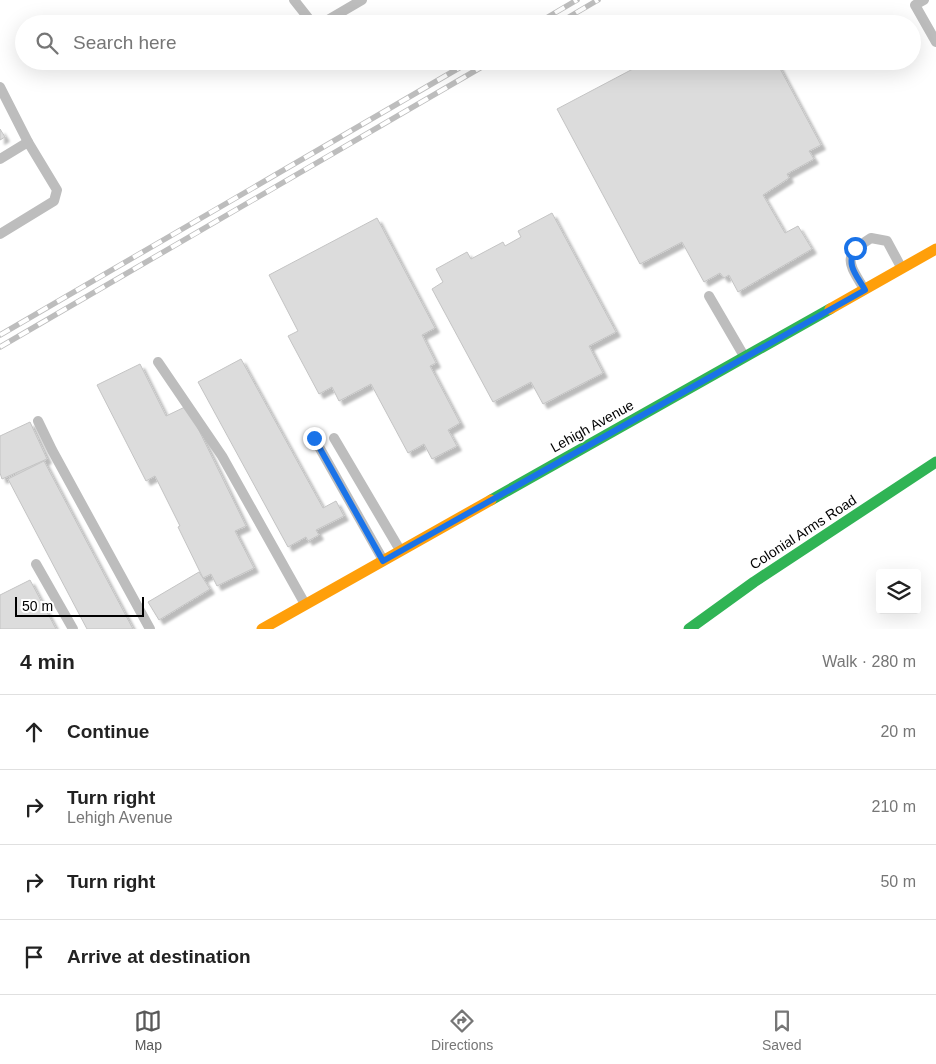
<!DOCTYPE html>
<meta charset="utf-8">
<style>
:root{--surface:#fff;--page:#f2f2f2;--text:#222;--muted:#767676;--line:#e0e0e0;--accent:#595959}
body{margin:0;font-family:Helvetica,sans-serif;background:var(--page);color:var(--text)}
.controls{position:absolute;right:15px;bottom:15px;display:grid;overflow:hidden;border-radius:5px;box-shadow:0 5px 20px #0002}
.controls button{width:45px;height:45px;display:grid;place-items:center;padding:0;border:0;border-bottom:1px solid var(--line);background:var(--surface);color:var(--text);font:25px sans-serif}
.scale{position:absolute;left:15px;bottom:12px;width:129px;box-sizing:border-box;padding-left:5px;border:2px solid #000;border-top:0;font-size:14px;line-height:18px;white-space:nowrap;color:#000;-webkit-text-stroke:4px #fff;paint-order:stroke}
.stop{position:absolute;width:15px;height:15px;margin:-11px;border:4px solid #1a73e8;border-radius:50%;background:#fff}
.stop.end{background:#1a73e8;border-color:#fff;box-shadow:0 1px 5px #0008}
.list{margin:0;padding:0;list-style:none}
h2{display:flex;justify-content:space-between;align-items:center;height:65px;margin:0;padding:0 20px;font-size:21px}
h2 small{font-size:16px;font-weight:400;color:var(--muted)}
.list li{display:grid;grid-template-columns:32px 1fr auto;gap:15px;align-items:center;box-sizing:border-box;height:75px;padding:0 20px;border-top:1px solid var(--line)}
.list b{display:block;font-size:19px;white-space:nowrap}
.list p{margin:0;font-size:16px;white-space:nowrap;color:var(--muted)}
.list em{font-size:16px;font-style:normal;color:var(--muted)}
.icon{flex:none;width:28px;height:28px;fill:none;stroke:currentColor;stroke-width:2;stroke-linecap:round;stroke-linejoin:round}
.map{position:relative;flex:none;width:936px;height:629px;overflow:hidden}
.search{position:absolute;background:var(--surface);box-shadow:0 5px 20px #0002;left:15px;right:15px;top:15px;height:55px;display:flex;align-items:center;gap:12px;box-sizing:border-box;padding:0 18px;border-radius:28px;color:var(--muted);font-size:19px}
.sheet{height:365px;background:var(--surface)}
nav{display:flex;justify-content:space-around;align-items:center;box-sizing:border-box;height:70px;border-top:1px solid var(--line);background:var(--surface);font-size:14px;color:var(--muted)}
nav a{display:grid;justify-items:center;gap:2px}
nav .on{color:var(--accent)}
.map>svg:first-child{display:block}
.building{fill:#dcdcdc;stroke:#c4c4c4;filter:url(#shadow)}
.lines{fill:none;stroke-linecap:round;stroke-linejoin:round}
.lane{stroke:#bdbdbd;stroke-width:10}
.fast{stroke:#30b455;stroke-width:11}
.slow{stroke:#ff9f0a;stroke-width:11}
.rail-casing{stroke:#bdbdbd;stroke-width:5.5}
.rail{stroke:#fff;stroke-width:4;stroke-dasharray:11;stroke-linecap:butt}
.route{stroke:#1a73e8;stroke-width:6}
.labels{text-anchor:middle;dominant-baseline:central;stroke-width:4;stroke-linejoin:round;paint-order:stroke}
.street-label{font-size:14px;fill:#000;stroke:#fff}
</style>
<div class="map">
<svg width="936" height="629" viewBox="0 0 936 629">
<defs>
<filter id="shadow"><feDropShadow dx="4.5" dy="4.5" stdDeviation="1" flood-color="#0004"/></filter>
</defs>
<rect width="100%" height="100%" fill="#fff"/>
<g class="building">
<polygon points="648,61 776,61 821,145 809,151 814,159 787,174 789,178 763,195 785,233 798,226 812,249 738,292 729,275 724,278 720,273 704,282 682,242 640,264 557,109"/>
<polygon points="0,129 5,137 0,140"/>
<polygon points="552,213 616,332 589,346 603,373 543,404 531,382 493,402 432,289 443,282 436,269 467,252 471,259 503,242 505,246 521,237 518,231"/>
<polygon points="377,218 435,328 422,335 436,363 430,366 460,423 448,430 457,446 432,459 424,444 408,453 371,384 339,401 332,387 319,394 288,336 298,331 269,275"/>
<polygon points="241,359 323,508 336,501 344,516 316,530 319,535 308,541 306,537 288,547 198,382"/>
<polygon points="140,364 166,416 187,406 246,526 235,531 254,568 217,586 211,574 203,578 178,527 180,526 155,476 146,481 97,385"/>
<polygon points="30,422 47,459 2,479 0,473 0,436"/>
<polygon points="44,461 133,629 87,629 8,479"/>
<polygon points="199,572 210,589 159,620 148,602"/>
<polygon points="30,580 56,629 0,629 0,595"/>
</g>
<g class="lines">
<g class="lane">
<polyline points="294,0 313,24"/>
<polyline points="924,0 915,5 936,42"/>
<polyline points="321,24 362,0"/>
<polyline points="0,87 28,142"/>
<polyline points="0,159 28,142 57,190 54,201 0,234"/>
<path d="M864,289C849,263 841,257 871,238L887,241L901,267"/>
<polyline points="709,296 744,356"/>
<polyline points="158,362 222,456 305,604"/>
<polyline points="38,421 52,450 150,629"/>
<polyline points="314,438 383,560"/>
<polyline points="334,438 400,550"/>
<polyline points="36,564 73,629"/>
</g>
<g class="fast">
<polyline points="491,500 830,309"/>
<polyline points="689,629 754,582 936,462"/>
</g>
<g class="slow">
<polyline points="830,309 936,249"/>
<polyline points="262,629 491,500"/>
</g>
<g class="rail-casing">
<g id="rail">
<polyline points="536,24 577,0"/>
<polyline points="557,24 598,0"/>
<polyline points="0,335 471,61"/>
<polyline points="0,347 492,61"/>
</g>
</g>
<use href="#rail" class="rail"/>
</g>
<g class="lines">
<path class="route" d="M314,438L383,561L865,290C856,274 846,266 855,248"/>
</g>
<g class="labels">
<g class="street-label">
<text transform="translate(592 426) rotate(-29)">Lehigh Avenue</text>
<text transform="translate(803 532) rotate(-33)">Colonial Arms Road</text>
</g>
</g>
</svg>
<div class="controls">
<button><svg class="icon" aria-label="layers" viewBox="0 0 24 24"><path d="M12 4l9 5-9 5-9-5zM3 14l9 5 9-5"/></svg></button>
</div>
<div class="scale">50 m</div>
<div class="stop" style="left:855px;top:248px"></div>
<div class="stop end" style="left:314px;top:438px"></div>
<div class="search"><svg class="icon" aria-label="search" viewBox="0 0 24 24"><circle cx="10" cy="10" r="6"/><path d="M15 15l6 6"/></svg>Search here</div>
</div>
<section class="sheet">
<h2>4 min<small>Walk · 280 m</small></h2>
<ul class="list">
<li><svg class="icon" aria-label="ahead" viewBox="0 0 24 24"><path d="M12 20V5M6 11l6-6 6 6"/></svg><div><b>Continue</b></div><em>20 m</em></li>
<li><svg class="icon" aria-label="right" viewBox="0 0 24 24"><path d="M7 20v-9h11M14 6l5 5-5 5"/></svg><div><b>Turn right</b><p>Lehigh Avenue</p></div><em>210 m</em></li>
<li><svg class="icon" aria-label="right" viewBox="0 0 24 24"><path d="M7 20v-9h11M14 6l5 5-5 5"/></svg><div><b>Turn right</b></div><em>50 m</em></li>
<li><svg class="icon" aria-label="arrive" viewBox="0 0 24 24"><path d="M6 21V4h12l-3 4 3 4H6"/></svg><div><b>Arrive at destination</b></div></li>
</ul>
</section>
<nav>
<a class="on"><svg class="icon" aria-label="map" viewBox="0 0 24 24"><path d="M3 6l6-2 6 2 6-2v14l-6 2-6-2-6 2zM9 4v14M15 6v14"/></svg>Map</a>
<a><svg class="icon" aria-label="directions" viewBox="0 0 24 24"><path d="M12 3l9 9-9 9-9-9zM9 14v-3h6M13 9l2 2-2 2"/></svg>Directions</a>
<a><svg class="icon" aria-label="saved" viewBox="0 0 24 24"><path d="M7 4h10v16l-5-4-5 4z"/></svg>Saved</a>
</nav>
